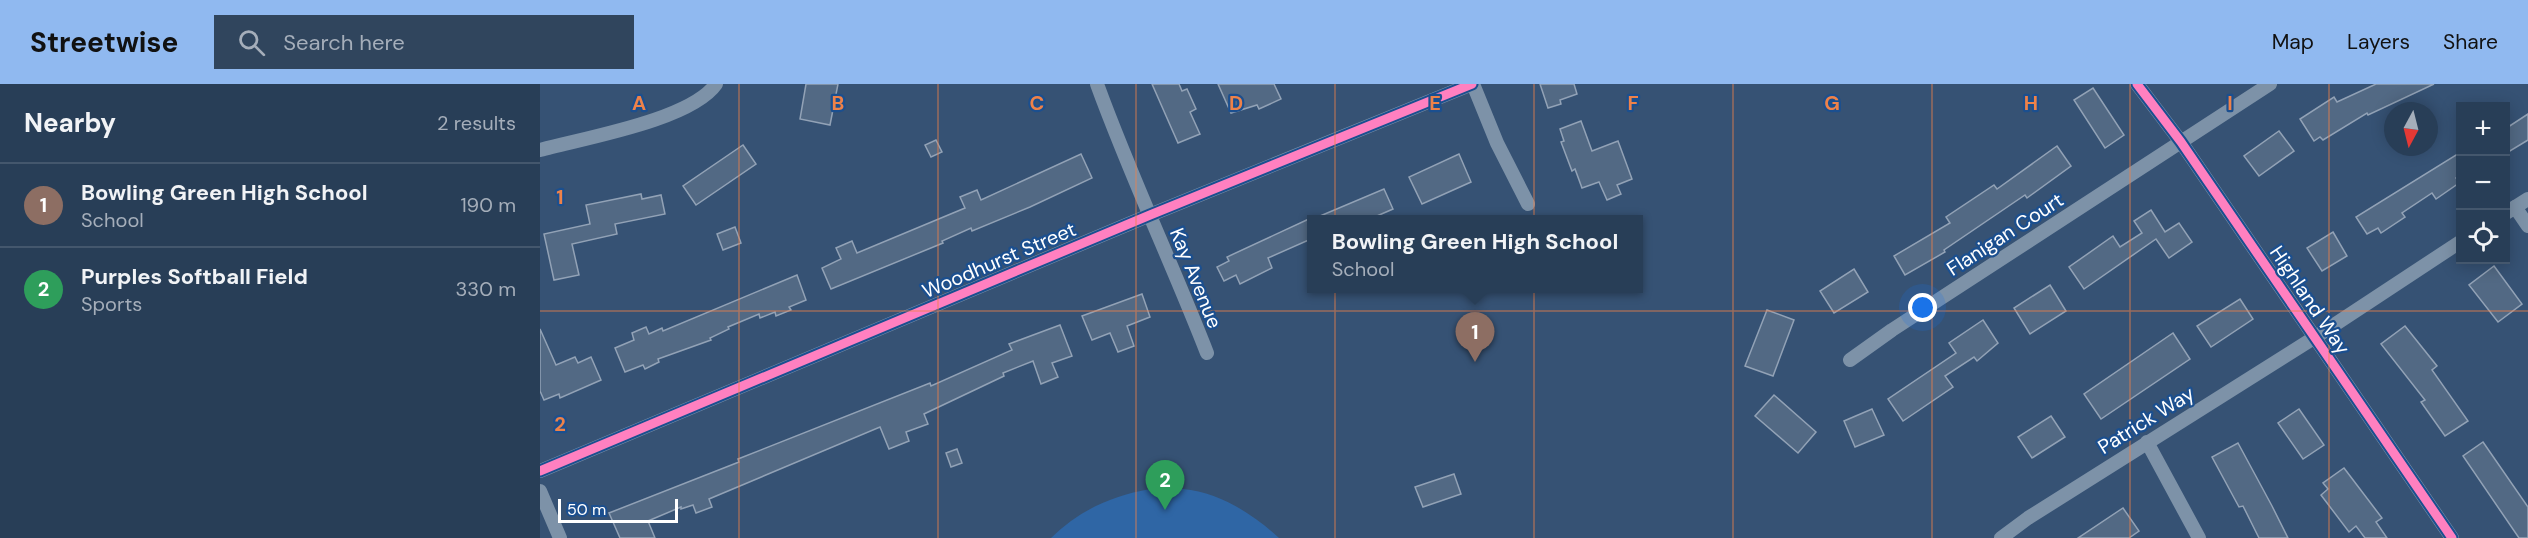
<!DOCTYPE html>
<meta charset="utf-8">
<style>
:root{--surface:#283e57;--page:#30455d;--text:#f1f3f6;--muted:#a5aeba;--line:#44576d;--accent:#90b9f0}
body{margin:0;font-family:"DM Sans",sans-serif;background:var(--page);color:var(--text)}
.controls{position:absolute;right:18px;top:18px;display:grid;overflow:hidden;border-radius:0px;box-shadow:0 3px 15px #0003}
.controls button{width:54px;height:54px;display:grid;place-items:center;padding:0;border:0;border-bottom:2px solid var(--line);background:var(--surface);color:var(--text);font:30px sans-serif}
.compass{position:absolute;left:1844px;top:18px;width:54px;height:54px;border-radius:50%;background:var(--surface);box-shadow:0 3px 15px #0003;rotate:187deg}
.scale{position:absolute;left:18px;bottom:15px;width:120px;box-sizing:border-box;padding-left:6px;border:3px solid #fff;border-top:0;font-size:16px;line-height:21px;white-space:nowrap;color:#fff;-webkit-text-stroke:4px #1b4f8f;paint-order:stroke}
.you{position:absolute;left:1383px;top:224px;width:21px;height:21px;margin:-15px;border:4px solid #fff;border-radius:50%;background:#1a73e8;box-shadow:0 0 0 9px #1a73e833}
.badge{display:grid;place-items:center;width:39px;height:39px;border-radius:50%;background:var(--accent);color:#fff;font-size:20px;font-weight:700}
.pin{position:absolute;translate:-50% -50px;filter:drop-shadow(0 2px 3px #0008)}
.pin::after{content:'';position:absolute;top:32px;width:21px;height:18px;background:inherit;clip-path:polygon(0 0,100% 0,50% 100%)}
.popup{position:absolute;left:767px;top:131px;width:336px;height:78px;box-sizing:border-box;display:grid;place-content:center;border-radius:0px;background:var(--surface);filter:drop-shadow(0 2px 4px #0005);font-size:20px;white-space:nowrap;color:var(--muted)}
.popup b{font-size:22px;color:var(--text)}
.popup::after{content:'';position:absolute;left:50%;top:100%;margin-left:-12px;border:12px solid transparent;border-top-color:var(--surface)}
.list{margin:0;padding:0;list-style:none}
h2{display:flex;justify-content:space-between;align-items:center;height:78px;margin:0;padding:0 24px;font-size:26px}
h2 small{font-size:20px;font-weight:400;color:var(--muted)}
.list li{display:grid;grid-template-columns:39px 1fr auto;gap:18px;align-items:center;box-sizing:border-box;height:84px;padding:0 24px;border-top:2px solid var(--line)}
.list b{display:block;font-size:22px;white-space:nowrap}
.list p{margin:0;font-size:20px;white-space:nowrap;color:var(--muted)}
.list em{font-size:20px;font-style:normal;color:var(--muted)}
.icon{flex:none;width:33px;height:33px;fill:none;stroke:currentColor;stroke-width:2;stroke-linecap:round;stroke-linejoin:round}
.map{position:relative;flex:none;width:1988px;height:454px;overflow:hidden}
header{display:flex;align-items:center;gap:36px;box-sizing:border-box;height:84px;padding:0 30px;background:var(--accent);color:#111}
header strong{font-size:28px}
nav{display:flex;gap:33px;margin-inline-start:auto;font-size:21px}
.search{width:420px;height:54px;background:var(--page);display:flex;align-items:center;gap:15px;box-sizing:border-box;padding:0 21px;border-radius:0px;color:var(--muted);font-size:22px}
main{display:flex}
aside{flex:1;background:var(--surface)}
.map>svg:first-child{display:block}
.green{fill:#2f66a5}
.building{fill:#526984;stroke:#92a2b6;stroke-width:1.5}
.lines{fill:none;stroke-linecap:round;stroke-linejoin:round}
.street{stroke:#7d92a8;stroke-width:14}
.cycleway-casing{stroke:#1b4f8f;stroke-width:13}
.cycleway{stroke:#ff80c0;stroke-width:9}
.grid{fill:none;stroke:#ee8249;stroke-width:1.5;stroke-opacity:0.55}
.labels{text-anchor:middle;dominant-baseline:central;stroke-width:4.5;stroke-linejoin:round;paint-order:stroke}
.street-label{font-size:20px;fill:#fff;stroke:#1b4f8f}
.grid-label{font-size:20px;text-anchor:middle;font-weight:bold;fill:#ee8249;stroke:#1b4f8f;stroke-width:4.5;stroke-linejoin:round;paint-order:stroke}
</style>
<header>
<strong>Streetwise</strong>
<div class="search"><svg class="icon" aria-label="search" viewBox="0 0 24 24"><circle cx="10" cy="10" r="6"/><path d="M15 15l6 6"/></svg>Search here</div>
<nav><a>Map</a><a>Layers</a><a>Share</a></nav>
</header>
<main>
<aside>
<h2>Nearby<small>2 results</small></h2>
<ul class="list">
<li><span class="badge" style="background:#8d6e63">1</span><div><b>Bowling Green High School</b><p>School</p></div><em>190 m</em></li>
<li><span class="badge" style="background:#2e9e5b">2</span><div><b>Purples Softball Field</b><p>Sports</p></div><em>330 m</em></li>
</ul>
</aside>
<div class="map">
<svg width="1988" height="454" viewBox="0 0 1988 454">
<rect width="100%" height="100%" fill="#365274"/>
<path class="green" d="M610,405C621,405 632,404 643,405C679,408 713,430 739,454H511C540,426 571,412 610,405Z"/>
<g class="building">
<polygon points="266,0 298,0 290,41 260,35"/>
<polygon points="612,0 639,0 642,7 647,5 656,25 650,28 660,50 638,59"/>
<polygon points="678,0 734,0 741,15 719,25 717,21 691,29"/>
<polygon points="1000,0 1034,0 1037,10 1020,16 1021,20 1008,24"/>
<polygon points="1836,0 1894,0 1828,31 1827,29 1783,56 1780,53 1774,57 1760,35 1794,13 1797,18"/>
<polygon points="1553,4 1584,51 1565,64 1534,16"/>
<polygon points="1988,30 1988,56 1965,70 1965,45"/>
<polygon points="1041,37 1052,67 1078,57 1092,95 1077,101 1081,110 1067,116 1059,98 1042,104 1035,85 1032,87 1021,58 1024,57 1020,45"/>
<polygon points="1739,47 1754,67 1719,92 1704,72"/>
<polygon points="396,56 402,68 391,73 385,61"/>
<polygon points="203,61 216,80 156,121 143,102"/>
<polygon points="1517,62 1531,82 1487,114 1485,111 1404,166 1405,168 1365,191 1354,172 1410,139 1406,133 1454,101 1457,105"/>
<polygon points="541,70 552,94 490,123 432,147 431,144 402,157 403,159 291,205 282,184 301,175 296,164 312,157 317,169 425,124 420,113 437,106 441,116"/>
<polygon points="919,70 931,98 882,120 869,93"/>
<polygon points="1916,71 1920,78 1920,91 1916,94 1919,99 1896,115 1892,109 1862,129 1865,133 1841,149 1838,144 1827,150 1816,133"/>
<polygon points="844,105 853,125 830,135 773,135"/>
<polygon points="101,110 102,115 121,111 125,130 75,140 77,150 32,160 39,191 14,196 4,150 50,140 46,121"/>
<polygon points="1611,126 1625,148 1639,139 1652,158 1629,174 1616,155 1544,205 1529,183 1573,152 1580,163 1602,149 1594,137"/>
<polygon points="771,134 771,155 728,174 732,184 700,200 696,191 684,197 677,183 689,177 687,173"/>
<polygon points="195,143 201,159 183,166 177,150"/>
<polygon points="1793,148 1807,172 1782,187 1767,164"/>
<polygon points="1954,182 1982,220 1958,238 1929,201"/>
<polygon points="1314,185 1328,208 1294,229 1280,207"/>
<polygon points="257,191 266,216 249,223 251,226 236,232 235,228 220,234 219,230 188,243 189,245 170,254 171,256 118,275 119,278 105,285 103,281 85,288 75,264 94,256 92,249 106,243 109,250 122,244 123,247"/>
<polygon points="1510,201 1526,227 1490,250 1474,224"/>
<polygon points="602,210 610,233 587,242 594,262 578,268 570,249 552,256 542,232"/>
<polygon points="1700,215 1713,235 1671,263 1657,242"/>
<polygon points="1227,226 1254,236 1233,292 1205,282"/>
<polygon points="1443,236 1458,259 1437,277 1434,273 1405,292 1413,303 1363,337 1348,315 1416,269 1409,259"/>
<polygon points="520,241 532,272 512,279 518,293 501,300 493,277 463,289 464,292 384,330 388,340 366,348 369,357 349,365 340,343 169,415 172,423 156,429 153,421 141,425 141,423 108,437 115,454 80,454 69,429 199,378 198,375 390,299 391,302 472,266 469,260"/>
<polygon points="1865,242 1897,282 1892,286 1928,337 1905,352 1881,318 1885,316 1841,260"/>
<polygon points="0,245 16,281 35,273 38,279 51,273 61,296 20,314 19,310 4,316 0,307"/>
<polygon points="1633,249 1650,275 1561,335 1544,310"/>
<polygon points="1234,311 1276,348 1258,369 1215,332"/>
<polygon points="1332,325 1344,351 1315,363 1304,337"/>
<polygon points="1759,325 1784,361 1763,375 1738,339"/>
<polygon points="1511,332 1525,353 1492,374 1478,353"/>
<polygon points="1943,358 1988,423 1988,454 1979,454 1923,372"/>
<polygon points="1698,359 1732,422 1748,454 1719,454 1703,422 1699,423 1672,373"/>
<polygon points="417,365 422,379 411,383 406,369"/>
<polygon points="1804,384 1842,434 1836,438 1847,454 1825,454 1816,442 1809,448 1781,411 1788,405 1783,399"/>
<polygon points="914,390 921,410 883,423 875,403"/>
<polygon points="1583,424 1599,447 1589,454 1538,454"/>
</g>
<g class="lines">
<g class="street">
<path d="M557,0C590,91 632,179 667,269"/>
<polyline points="933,0 957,59 988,120"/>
<polyline points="1597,0 1641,58 1912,454"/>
<path d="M0,66C44,54 151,36 176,0"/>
<polyline points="1975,123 1988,142"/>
<polyline points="1966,129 1988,115"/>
<polyline points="1310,276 1352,246 1730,0"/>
<polyline points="1607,358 1659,454"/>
<polyline points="0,387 610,131 932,0"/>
<polyline points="0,407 20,454"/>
<polyline points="1461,454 1488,434 1788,245 1920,158"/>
</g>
<g class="cycleway-casing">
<g id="cycleway">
<polyline points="1597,0 1641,58 1912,454"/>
<polyline points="0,387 610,131 932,0"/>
</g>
</g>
<use href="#cycleway" class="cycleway"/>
</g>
<path class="grid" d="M199,0V454M398,0V454M596,0V454M795,0V454M994,0V454M1193,0V454M1392,0V454M1590,0V454M1789,0V454M0,227H1988"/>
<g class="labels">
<g class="street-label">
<text transform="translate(1465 150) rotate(-33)">Flanigan Court</text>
<text transform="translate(459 176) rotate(-23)">Woodhurst Street</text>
<text transform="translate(656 194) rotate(68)">Kay Avenue</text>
<text transform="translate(1770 216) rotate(56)">Highland Way</text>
<text transform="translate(1606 336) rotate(-32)">Patrick Way</text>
</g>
</g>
<g class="grid-label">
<text x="99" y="26">A</text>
<text x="298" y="26">B</text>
<text x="497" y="26">C</text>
<text x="696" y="26">D</text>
<text x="895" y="26">E</text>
<text x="1093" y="26">F</text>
<text x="1292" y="26">G</text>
<text x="1491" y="26">H</text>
<text x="1690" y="26">I</text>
<text x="20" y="120">1</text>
<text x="20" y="347">2</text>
</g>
</svg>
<div class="controls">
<button>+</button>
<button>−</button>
<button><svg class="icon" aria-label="locate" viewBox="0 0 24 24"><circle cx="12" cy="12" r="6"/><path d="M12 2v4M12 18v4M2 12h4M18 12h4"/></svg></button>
</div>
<svg class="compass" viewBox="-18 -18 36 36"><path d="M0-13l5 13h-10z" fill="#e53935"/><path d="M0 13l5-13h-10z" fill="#a5aeba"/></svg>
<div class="scale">50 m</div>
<div class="you"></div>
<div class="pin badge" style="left:935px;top:278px;background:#8d6e63">1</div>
<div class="popup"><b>Bowling Green High School</b>School</div>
<div class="pin badge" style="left:625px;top:426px;background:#2e9e5b">2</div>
</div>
</main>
